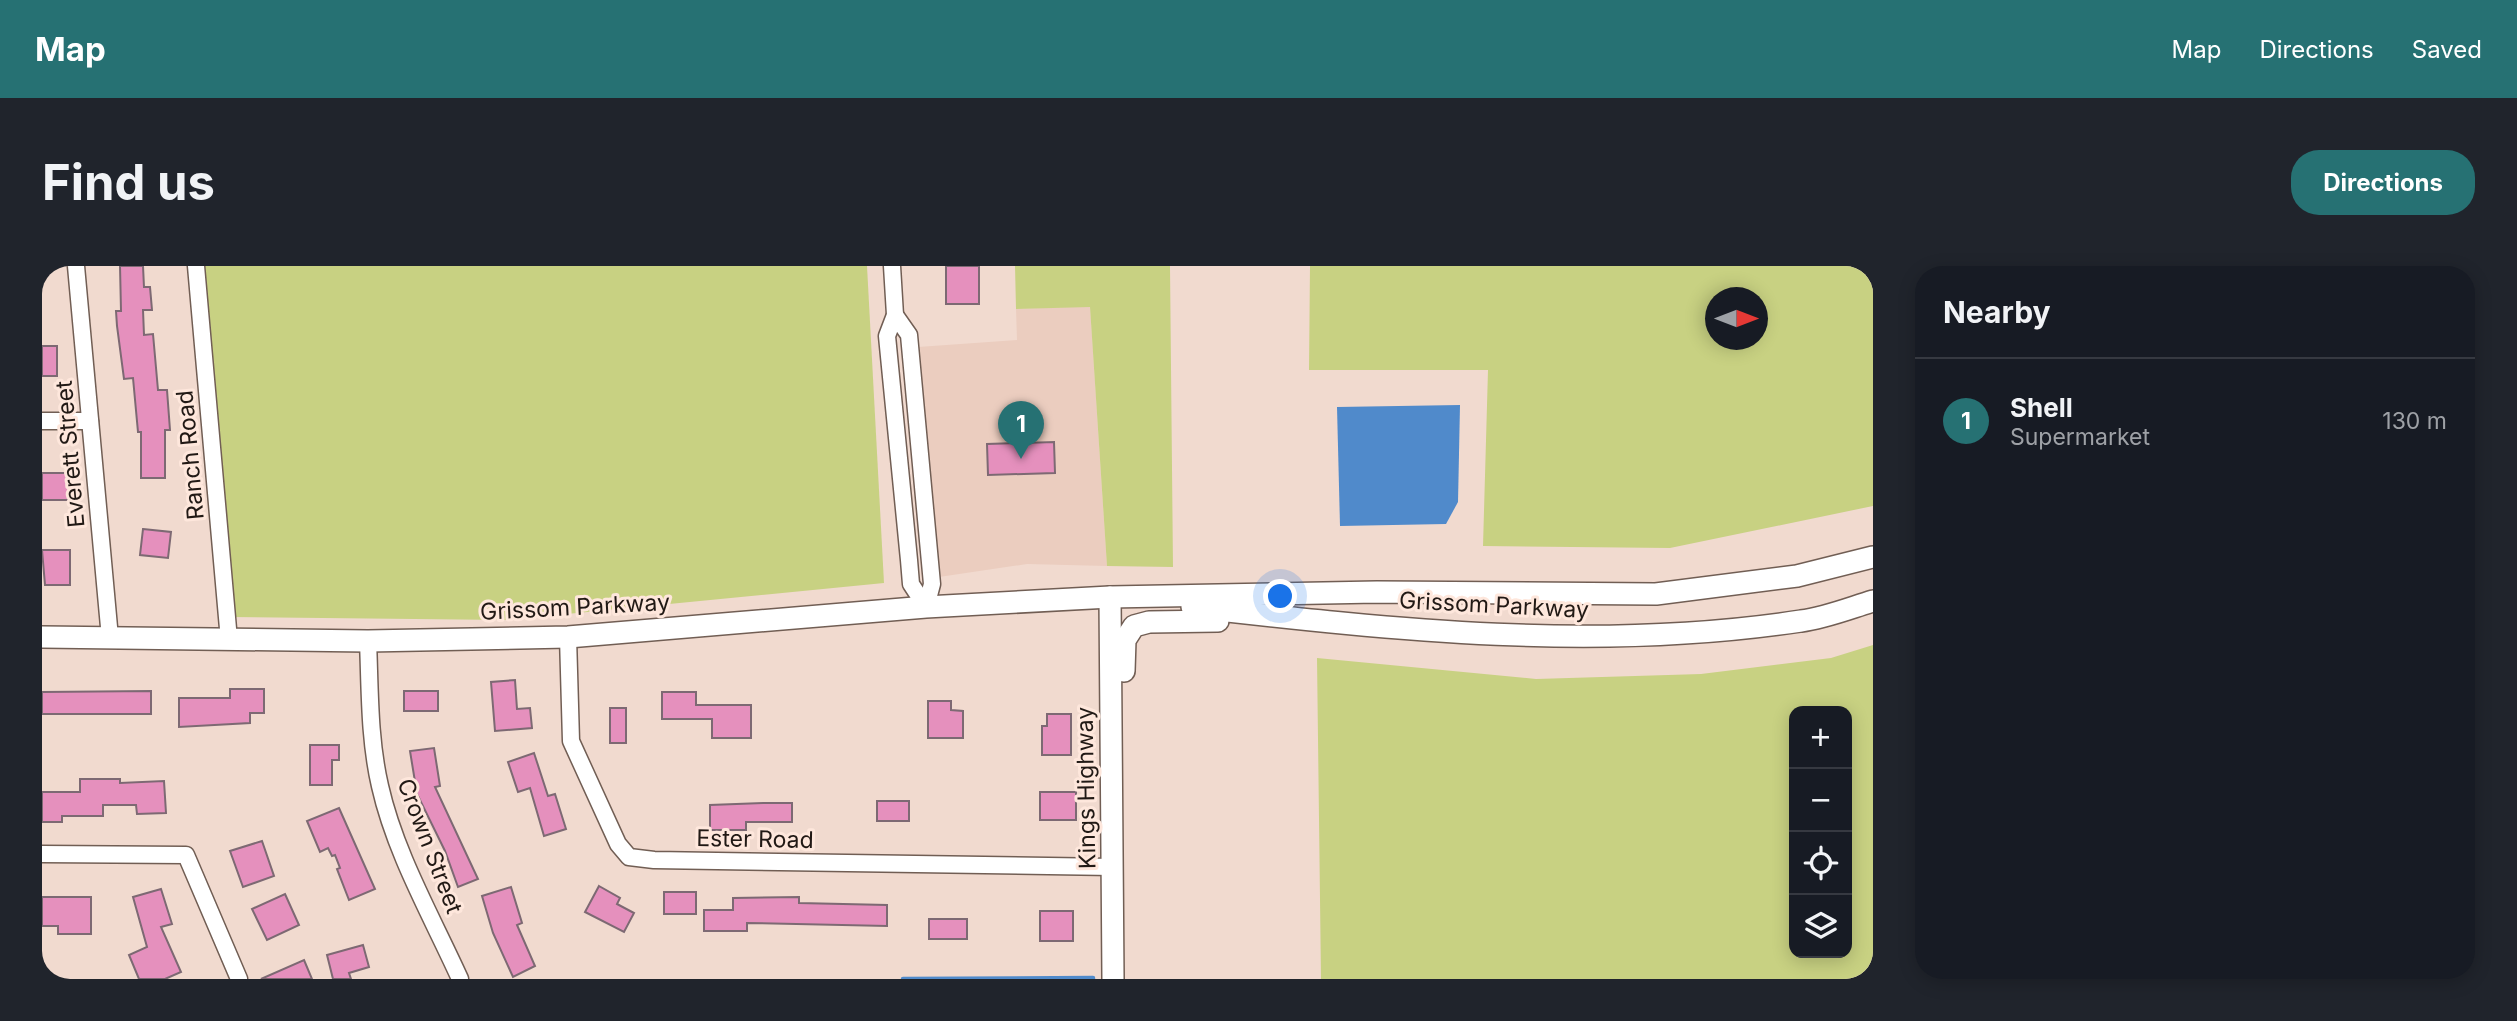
<!DOCTYPE html>
<meta charset="utf-8">
<style>
:root{--surface:#171b24;--page:#20242c;--text:#f1f3f6;--muted:#9ea1a6;--line:#363941;--accent:#267173}
body{margin:0;font-family:Inter,sans-serif;background:var(--page);color:var(--text)}
.controls{position:absolute;right:21px;bottom:21px;display:grid;overflow:hidden;border-radius:14px;box-shadow:0 4px 18px #0003}
.controls button{width:63px;height:63px;display:grid;place-items:center;padding:0;border:0;border-bottom:2px solid var(--line);background:var(--surface);color:var(--text);font:35px sans-serif}
.compass{position:absolute;left:1663px;top:21px;width:63px;height:63px;border-radius:50%;background:var(--surface);box-shadow:0 4px 18px #0003;rotate:90deg}
.you{position:absolute;left:1239px;top:331px;width:24px;height:24px;margin:-18px;border:5px solid #fff;border-radius:50%;background:#1a73e8;box-shadow:0 0 0 10px #1a73e833}
.badge{display:grid;place-items:center;width:46px;height:46px;border-radius:50%;background:var(--accent);color:#fff;font-size:23px;font-weight:700}
.pin{position:absolute;translate:-50% -58px;filter:drop-shadow(0 2px 4px #0008)}
.pin::after{content:'';position:absolute;top:37px;width:24px;height:21px;background:inherit;clip-path:polygon(0 0,100% 0,50% 100%)}
.list{margin:0;padding:0;list-style:none}
h2{display:flex;justify-content:space-between;align-items:center;height:91px;margin:0;padding:0 28px;font-size:30px}
h2 small{font-size:23px;font-weight:400;color:var(--muted)}
.list li{display:grid;grid-template-columns:46px 1fr auto;gap:21px;align-items:center;box-sizing:border-box;height:126px;padding:0 28px;border-top:2px solid var(--line)}
.list b{display:block;font-size:26px;white-space:nowrap}
.list p{margin:0;font-size:23px;white-space:nowrap;color:var(--muted)}
.list em{font-size:23px;font-style:normal;color:var(--muted)}
.icon{flex:none;width:38px;height:38px;fill:none;stroke:currentColor;stroke-width:2;stroke-linecap:round;stroke-linejoin:round}
.map{position:relative;flex:none;width:1831px;height:713px;overflow:hidden;border-radius:28px}
header{display:flex;align-items:center;gap:42px;box-sizing:border-box;height:98px;padding:0 35px;background:var(--accent);color:#fff}
header strong{font-size:33px}
nav{display:flex;gap:38px;margin-inline-start:auto;font-size:24px}
.intro{display:flex;align-items:center;justify-content:space-between;box-sizing:border-box;height:168px;padding:0 42px}
h1{margin:0;font-size:49px}
.button{padding:18px 32px;border-radius:28px;background:var(--accent);color:#fff;font-size:24px;font-weight:700}
main{display:flex;gap:42px;padding:0 42px}
aside{flex:1;background:var(--surface);border-radius:28px;box-shadow:0 4px 18px #0003}
.map>svg:first-child{display:block}
.built{fill:#ebcdbf}
.green{fill:#c8d182;fill-rule:evenodd}
.water{fill:#508acb}
.lines{fill:none;stroke-linecap:round;stroke-linejoin:round}
.stream{stroke:#508acb;stroke-width:4.5}
.building{fill:#e590bd;stroke:#7d6973;stroke-width:2}
.street-casing{stroke:#715e54;stroke-width:19}
.secondary-casing{stroke:#715e54;stroke-width:24}
.street{stroke:#fff;stroke-width:16}
.secondary{stroke:#fff;stroke-width:21}
.labels{text-anchor:middle;dominant-baseline:central;stroke-width:6;stroke-linejoin:round;paint-order:stroke}
.street-label{font-size:23px;fill:#211915;stroke:#fee7dc}
</style>
<header>
<strong>Map</strong>
<nav><a>Map</a><a>Directions</a><a>Saved</a></nav>
</header>
<div class="intro"><h1>Find us</h1><a class="button">Directions</a></div>
<main>
<div class="map">
<svg width="1831" height="713" viewBox="0 0 1831 713">
<rect width="100%" height="100%" fill="#f1dacf"/>
<polygon class="built" points="1048,40 1065,300 985,298 897,311 876,81 975,74 974,43"/>
<g class="green">
<polygon points="160,0 825,0 842,317 464,354 187,351"/>
<polygon points="973,0 1128,0 1131,301 1065,300 1048,41 974,43"/>
<path d="M1268,0H1831V240L1628,282L1441,280L1446,104H1267ZM1674,32H1716V74H1674Z"/>
<path d="M1831,379V713H1279L1275,392L1494,413L1659,408L1789,392ZM1805,445V687H1752V445Z"/>
</g>
<polygon class="water" points="1418,139 1416,236 1404,258 1298,260 1295,141"/>
<g class="lines">
<polyline class="stream" points="861,713 1051,712"/>
</g>
<g class="building">
<polygon points="78,0 101,0 102,21 108,21 110,44 101,44 102,69 111,68 116,124 125,124 128,164 123,164 123,212 99,212 99,166 96,166 91,112 82,113 75,60 74,45 79,45"/>
<rect x="904" y="0" width="33" height="38"/>
<rect x="0" y="80" width="15" height="30"/>
<polygon points="1012,176 1013,207 946,209 945,178"/>
<rect x="0" y="207" width="27" height="27"/>
<polygon points="101,263 129,266 126,292 98,289"/>
<polygon points="0,284 28,284 28,319 3,319"/>
<polygon points="473,414 475,443 488,442 490,462 453,465 449,416"/>
<polygon points="188,423 222,423 222,447 208,447 208,457 137,461 137,432 188,432"/>
<polygon points="109,425 109,448 0,448 0,426"/>
<rect x="362" y="425" width="34" height="20"/>
<polygon points="620,426 654,426 654,439 709,439 709,472 670,472 670,453 620,453"/>
<polygon points="886,435 909,435 909,444 921,445 921,472 886,472"/>
<rect x="568" y="442" width="16" height="35"/>
<polygon points="1005,448 1029,448 1029,489 1000,489 1000,460 1005,460"/>
<polygon points="268,479 297,479 297,494 290,494 290,519 268,519"/>
<polygon points="392,482 398,520 393,521 436,613 416,621 403,585 375,528 368,485"/>
<polygon points="492,487 506,530 513,528 524,563 502,570 488,522 476,526 466,496"/>
<polygon points="38,513 78,513 78,517 122,515 124,547 95,548 94,539 61,539 61,550 20,550 20,556 0,556 0,526 38,526"/>
<rect x="998" y="526" width="36" height="28"/>
<rect x="835" y="535" width="32" height="20"/>
<polygon points="721,537 750,537 750,556 704,556 704,564 668,564 668,539"/>
<polygon points="297,542 333,623 307,634 295,603 298,602 293,589 290,590 286,582 278,586 265,555"/>
<polygon points="220,575 232,610 201,621 188,585"/>
<polygon points="557,620 578,632 575,638 592,647 582,666 543,646"/>
<polygon points="469,621 480,657 475,659 493,700 471,711 451,667 440,630"/>
<polygon points="119,623 130,658 119,661 139,706 123,713 97,713 87,689 105,681 91,631"/>
<rect x="622" y="626" width="32" height="22"/>
<polygon points="243,628 257,659 225,674 210,643"/>
<polygon points="0,631 49,631 49,668 16,668 16,660 0,660"/>
<polygon points="757,631 757,637 845,639 845,660 705,657 705,665 662,665 662,644 691,644 691,632"/>
<rect x="998" y="645" width="33" height="30"/>
<rect x="887" y="653" width="38" height="20"/>
<polygon points="321,679 327,701 307,707 309,713 291,713 285,689"/>
<polygon points="262,694 270,713 219,713"/>
</g>
<g class="lines">
<g class="street-casing">
<g id="street">
<polyline points="34,0 68,372"/>
<polyline points="154,0 187,374"/>
<polyline points="850,0 853,49 845,70 867,294 869,318 884,341"/>
<polyline points="853,49 867,69 890,318 884,341"/>
<polyline points="0,155 48,155"/>
<polyline points="526,371 529,475 576,578 587,591 612,594 1071,601"/>
<path d="M326,375C328,423 327,473 338,520C353,587 390,651 418,713"/>
<polyline points="0,588 144,589 197,713"/>
</g>
</g>
<g class="secondary-casing">
<g id="secondary">
<polyline points="1068,331 1071,713"/>
<path d="M1150,341C1354,364 1555,386 1759,355C1783,352 1808,342 1831,335"/>
<polyline points="0,371 326,375 526,371 884,341 1068,331 1335,326 1614,328 1755,310 1831,291"/>
<polyline points="1082,405 1083,374 1092,360 1107,356 1176,355"/>
</g>
</g>
<use href="#street" class="street"/>
<use href="#secondary" class="secondary"/>
</g>
<g class="labels">
<g class="street-label">
<text transform="translate(28 188) rotate(-95)">Everett Street</text>
<text transform="translate(148 189) rotate(-95)">Ranch Road</text>
<text transform="translate(1452 339) rotate(3)">Grissom Parkway</text>
<text transform="translate(533 341) rotate(-3)">Grissom Parkway</text>
<text transform="translate(1044 522) rotate(-91)">Kings Highway</text>
<text transform="translate(713 573) rotate(1)">Ester Road</text>
<text transform="translate(388 580) rotate(69)">Crown Street</text>
</g>
</g>
</svg>
<div class="controls">
<button>+</button>
<button>−</button>
<button><svg class="icon" aria-label="locate" viewBox="0 0 24 24"><circle cx="12" cy="12" r="6"/><path d="M12 2v4M12 18v4M2 12h4M18 12h4"/></svg></button>
<button><svg class="icon" aria-label="layers" viewBox="0 0 24 24"><path d="M12 4l9 5-9 5-9-5zM3 14l9 5 9-5"/></svg></button>
</div>
<svg class="compass" viewBox="-18 -18 36 36"><path d="M0-13l5 13h-10z" fill="#e53935"/><path d="M0 13l5-13h-10z" fill="#9ea1a6"/></svg>
<div class="you"></div>
<div class="pin badge" style="left:979px;top:193px">1</div>
</div>
<aside>
<h2>Nearby<small></small></h2>
<ul class="list">
<li><span class="badge">1</span><div><b>Shell</b><p>Supermarket</p></div><em>130 m</em></li>
</ul>
</aside>
</main>
